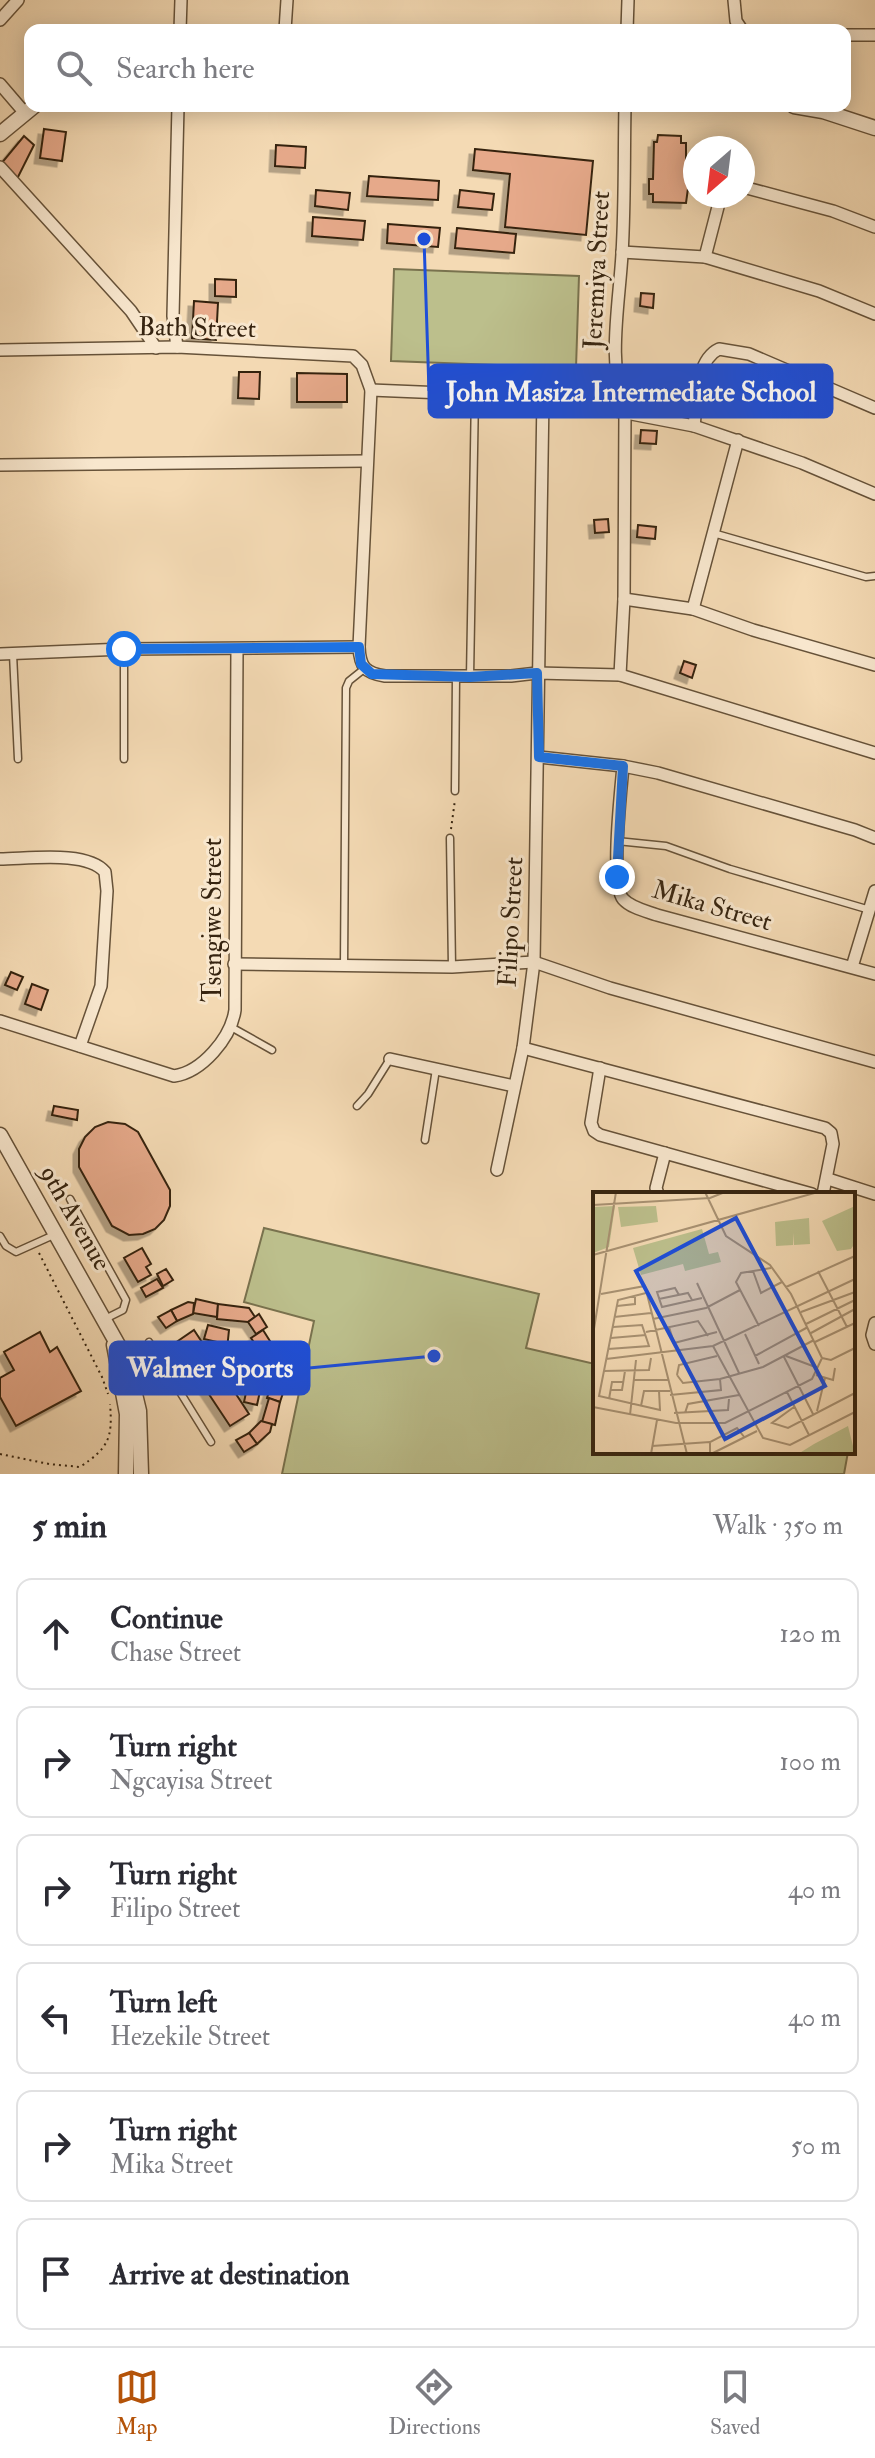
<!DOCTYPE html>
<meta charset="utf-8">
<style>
:root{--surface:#fff;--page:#f2f2f3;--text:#2b2b33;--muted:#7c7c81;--line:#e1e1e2;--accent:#b45309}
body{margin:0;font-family:"IM FELL Double Pica",serif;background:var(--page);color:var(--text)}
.compass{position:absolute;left:683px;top:136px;width:72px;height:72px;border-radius:50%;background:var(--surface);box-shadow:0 4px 20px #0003;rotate:208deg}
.stop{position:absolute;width:24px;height:24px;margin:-18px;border:6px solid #1a73e8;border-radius:50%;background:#fff}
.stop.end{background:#1a73e8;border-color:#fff;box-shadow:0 2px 8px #0008}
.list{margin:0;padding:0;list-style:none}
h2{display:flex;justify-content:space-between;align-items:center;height:104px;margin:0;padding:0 32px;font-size:34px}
h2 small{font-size:26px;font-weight:400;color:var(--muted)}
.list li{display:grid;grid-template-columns:52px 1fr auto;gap:24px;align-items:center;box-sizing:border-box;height:112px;margin:0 16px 16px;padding:0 16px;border:2px solid var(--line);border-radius:16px}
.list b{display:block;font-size:30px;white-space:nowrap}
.list p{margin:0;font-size:26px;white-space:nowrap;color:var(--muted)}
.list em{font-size:26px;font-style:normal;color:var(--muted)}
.icon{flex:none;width:44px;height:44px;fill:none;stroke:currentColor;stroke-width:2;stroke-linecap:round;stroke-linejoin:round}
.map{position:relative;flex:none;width:875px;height:1474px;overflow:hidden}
.search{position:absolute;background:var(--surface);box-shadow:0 4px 20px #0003;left:24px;right:24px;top:24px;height:88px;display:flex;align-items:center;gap:20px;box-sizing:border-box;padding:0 28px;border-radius:16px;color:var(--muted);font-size:30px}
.sheet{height:872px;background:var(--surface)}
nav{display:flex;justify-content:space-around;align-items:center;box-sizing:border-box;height:112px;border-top:2px solid var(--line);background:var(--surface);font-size:22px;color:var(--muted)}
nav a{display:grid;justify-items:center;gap:4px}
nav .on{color:var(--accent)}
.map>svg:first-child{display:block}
.green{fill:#bcbf8c;stroke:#79724e;stroke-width:2}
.building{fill:#e6a98a;stroke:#362410;stroke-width:2;filter:url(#shadow)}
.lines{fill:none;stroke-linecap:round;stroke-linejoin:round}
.service-casing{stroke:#665239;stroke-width:9}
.minor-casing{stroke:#665239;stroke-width:14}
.tertiary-casing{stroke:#665239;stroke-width:17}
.path{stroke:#362410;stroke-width:2;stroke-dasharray:2 4;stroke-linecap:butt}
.service{stroke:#f8e7ce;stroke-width:6}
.minor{stroke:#f8e7ce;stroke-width:11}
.tertiary{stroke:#f8e7ce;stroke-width:14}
.route{stroke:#1a73e8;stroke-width:10}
.labels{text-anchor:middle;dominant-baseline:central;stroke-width:6;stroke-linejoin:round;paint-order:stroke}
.street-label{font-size:26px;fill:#362410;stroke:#f8e7ce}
.inset-road{fill:none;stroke:#a89172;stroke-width:2}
.view{fill:#1d4ed8;fill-opacity:0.15;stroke:#1d4ed8;stroke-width:4}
.inset-edge{fill:none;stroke:#362410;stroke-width:4}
.leader{fill:none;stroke:#1d4ed8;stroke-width:3}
.callout-dot{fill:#1d4ed8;stroke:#f8e7ce;stroke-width:3}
.callout{fill:#1d4ed8;stroke:#1d4ed8;stroke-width:3}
.callout-label{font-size:28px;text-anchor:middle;font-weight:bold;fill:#fff}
</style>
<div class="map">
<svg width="875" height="1474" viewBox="0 0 875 1474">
<defs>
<filter id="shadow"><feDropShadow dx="-5.5" dy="5.5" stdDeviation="0" flood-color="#0004"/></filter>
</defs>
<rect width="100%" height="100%" fill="#f4dab4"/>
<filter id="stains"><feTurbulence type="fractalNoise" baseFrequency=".0025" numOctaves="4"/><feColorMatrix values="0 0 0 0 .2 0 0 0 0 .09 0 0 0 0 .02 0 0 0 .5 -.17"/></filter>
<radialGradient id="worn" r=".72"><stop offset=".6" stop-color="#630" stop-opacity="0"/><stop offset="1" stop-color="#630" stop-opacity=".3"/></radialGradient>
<g class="green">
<polygon points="394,269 579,276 576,368 391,361"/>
<polygon points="264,1228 539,1294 526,1348 595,1364 595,1452 848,1452 844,1474 282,1474 314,1321 244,1302"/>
</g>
<g class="building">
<polygon points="44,129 66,132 62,161 40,158"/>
<polygon points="658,135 681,136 681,143 686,143 686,165 695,166 695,181 689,181 686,203 653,202 653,194 649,194 649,179 653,179 654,142 657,142"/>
<polygon points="24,136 34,145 17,179 0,165"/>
<polygon points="276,145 306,147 305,168 275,166"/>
<polygon points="475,149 593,161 586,235 505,227 510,174 473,170"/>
<polygon points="369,176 439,181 438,200 367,196"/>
<polygon points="316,190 350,193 348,210 315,206"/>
<polygon points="460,190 494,194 492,210 458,207"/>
<polygon points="313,217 365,221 363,240 312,236"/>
<polygon points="388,224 440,228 438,247 387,243"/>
<polygon points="457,228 516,234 514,253 455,248"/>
<polygon points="215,279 236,280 236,297 215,296"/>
<polygon points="641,293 654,294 653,308 640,306"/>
<polygon points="194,301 218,303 216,340 192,338"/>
<polygon points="239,372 260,372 259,399 238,398"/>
<polygon points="297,373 347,374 347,402 297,402"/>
<polygon points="641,430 657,431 656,444 640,443"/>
<polygon points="608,519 609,532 595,533 594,520"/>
<polygon points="638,525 656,527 655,539 637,537"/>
<polygon points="684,661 696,665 692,678 680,673"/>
<polygon points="11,972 23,977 17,990 5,985"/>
<polygon points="32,984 48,990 41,1010 25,1004"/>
<polygon points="54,1106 78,1110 77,1120 52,1115"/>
<polygon points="108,1122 125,1124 138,1132 170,1190 170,1206 164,1220 155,1229 143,1234 129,1235 112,1226 79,1167 79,1149 85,1137 95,1127"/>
<polygon points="142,1248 151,1264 146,1267 151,1275 138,1282 124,1258"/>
<polygon points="166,1269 173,1280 163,1286 157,1274"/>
<polygon points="157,1279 163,1288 146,1297 141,1288"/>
<polygon points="196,1299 218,1304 217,1317 193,1313"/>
<polygon points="188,1302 194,1303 193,1314 177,1321 171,1310"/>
<polygon points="218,1304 249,1308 255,1317 248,1322 217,1319"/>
<polygon points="171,1310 177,1321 166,1328 158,1317"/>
<polygon points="259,1314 267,1327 256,1334 248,1322"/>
<polygon points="208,1325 229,1330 226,1359 213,1356 217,1342 204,1339"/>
<polygon points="194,1330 249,1414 230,1426 175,1343"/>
<polygon points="263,1330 275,1349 264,1357 251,1338"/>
<polygon points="40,1332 50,1352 57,1347 81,1391 16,1426 0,1397 0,1378 14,1370 4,1352"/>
<polygon points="285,1362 290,1372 280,1402 267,1398 277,1366"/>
<polygon points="235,1373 250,1376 249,1380 262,1382 257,1405 244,1402 247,1388 232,1385"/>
<polygon points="269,1398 280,1402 275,1425 262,1422"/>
<polygon points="261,1421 272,1424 270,1432 257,1444 249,1433"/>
<polygon points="249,1433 257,1444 244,1452 236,1440"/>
</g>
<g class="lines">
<g class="service-casing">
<g id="service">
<polyline points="713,533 866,577 875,576"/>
<polyline points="13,654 18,759"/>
<polyline points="470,677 475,394"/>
<polyline points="124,759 124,649"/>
<polyline points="455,791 456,677"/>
<polyline points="450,838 452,967"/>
<polyline points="617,841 666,846 730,869 870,910"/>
<polyline points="344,966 346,688 349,681 364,669"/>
<polyline points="231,1027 272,1050"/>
<polyline points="357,1106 368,1094 390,1059"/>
<polyline points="425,1140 436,1069"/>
<polyline points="70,1199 126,1300 123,1310 105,1319"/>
<polyline points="0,1236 6,1246 16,1252 56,1234"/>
<polyline points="149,1342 211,1442"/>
<polyline points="136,1393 168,1372"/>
</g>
</g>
<g class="minor-casing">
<g id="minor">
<polyline points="734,0 736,21 742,30"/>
<polyline points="0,20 18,0"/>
<polyline points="180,30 181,0"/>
<polyline points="285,30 287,0"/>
<polyline points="627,30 628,0"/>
<polyline points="845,35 875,35"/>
<polyline points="0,84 24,112"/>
<polyline points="0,167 131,311 156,348"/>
<polyline points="743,187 833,211 875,227"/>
<polyline points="622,252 705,257 819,291 875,314"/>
<polyline points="705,257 719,203 724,196"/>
<polyline points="177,347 173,316 178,106"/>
<path d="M0,350L177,347L353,356L362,365L371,390L359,647C360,667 365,673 385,676H511L537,673L620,675L875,753"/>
<polyline points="371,390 543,397 694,426 802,463 875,494"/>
<path d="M694,426C697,404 695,360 719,349L749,354L875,408"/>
<polyline points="0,465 366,461"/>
<polyline points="624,599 693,609 753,630 875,665"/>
<polyline points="693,609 738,440"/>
<polyline points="0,654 124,649 359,647"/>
<path d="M620,675L624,599L625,413C607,363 619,306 622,254C625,205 624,155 625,106"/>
<polyline points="539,757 623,766 658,773 855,830 875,838"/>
<path d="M623,766C621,790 610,883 623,899C631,908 646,911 657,915L875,974"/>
<path d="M0,859C27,859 87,850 105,872L107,891L101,986L80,1046"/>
<polyline points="234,964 452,967 534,962 610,988 875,1062"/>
<polyline points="852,967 875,891"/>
<path d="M0,1021L174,1076C202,1072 231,1038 235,1010L237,649"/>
<polyline points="523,1048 825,1128 831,1133 833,1144 823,1194"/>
<polyline points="390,1059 514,1086"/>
<polyline points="600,1068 591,1123 594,1131 600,1135 812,1194"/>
<polyline points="497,1170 523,1048 534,962 543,397"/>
<polyline points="828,1179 875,1194"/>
<polyline points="658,1194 656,1188 665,1153"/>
<polyline points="875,1323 872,1335 875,1344"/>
</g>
</g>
<g class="tertiary-casing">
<g id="tertiary">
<polyline points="794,106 823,111 875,128"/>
<polyline points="0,134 34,106"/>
<polyline points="0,1135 127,1361 139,1411 141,1474"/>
<polyline points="114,1345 127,1414 126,1474"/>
</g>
</g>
<g class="path">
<polyline points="451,829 455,800"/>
<polyline points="39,1253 102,1377 108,1394"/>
<path d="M0,1454L49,1464L80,1467C108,1448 113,1439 110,1404"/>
</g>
<use href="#service" class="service"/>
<use href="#minor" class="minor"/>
<use href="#tertiary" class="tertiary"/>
</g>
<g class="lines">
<polyline class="route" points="124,649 359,647 361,664 372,674 470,677 537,673 539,757 623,766 617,877"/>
</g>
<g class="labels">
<g class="street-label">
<text transform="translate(597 270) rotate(-87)">Jeremiya Street</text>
<text transform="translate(197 328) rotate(1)">Bath Street</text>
<text transform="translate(712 906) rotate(16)">Mika Street</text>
<text transform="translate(213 920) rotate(-90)">Tsengiwe Street</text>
<text transform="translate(511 922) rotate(-87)">Filipo Street</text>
<text transform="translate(75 1218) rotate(60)">9th Avenue</text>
</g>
</g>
<g transform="translate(593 1192)">
<rect width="262" height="262" fill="#f4dab4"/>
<path d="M22,14L16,55L0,61V15ZM63,14L65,30L28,35L25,15ZM262,14V51L258,57L244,59L229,29ZM216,26L217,52L201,53L200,41V53L183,54L182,30ZM109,37L116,62L125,60L128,70L92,79L90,72L48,83L40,56ZM255,234L262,262H205L221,252Z" fill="#bcbf8c"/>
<path class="inset-road" d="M112,0L133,44L177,73L198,102L229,166M0,13L117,6L132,0M0,63L225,0M160,79L168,101L189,90M225,79L254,135M104,91L146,181M193,95L262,64M53,101L25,108L6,204L67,218L66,199M8,102L52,94L94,262M86,103L82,96L64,100L69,115L109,106M66,107L95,101L99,108M24,114L42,112V104M208,120L262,100M21,125L58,121M60,127L113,116L147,98M213,132L262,108M166,134L143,90L148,81L178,76M76,135L81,151L124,140M53,140L105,129L115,144M218,141L262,117M152,142L166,172M0,143L23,0M18,146L53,143M222,150L262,131M120,154L170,246L197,253L262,220M15,157L56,154L49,133L20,135M162,164L215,135M193,164L225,176M191,165L220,222M229,166L238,168L262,156M13,167L120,154L262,87M11,179L56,178L58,166M84,183L90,191L127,187L170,175L221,148M84,183L86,173L124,164M223,183L240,188L242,176M41,188H75M18,198H29L32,179M194,200L216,243M77,203L128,198L127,187M16,207L19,190H30M48,214L51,199H77M0,215L83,231H132L219,187L229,166M201,215L179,231L195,236L262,201M224,219L232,186M81,221L135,218L136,207M92,221L95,212L146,203M37,223L43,168M59,254L117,250M58,262L64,228M117,262V250L144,236L152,246M118,262L164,239"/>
<path class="view" d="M143,26L232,194L132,247L43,79Z"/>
<rect width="262" height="262" class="inset-edge"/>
</g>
<path class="leader" d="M424 239L429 391M434 1356L309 1368"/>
<g class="callout-dot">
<circle cx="424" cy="239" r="8"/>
<circle cx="434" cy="1356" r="8"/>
</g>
<g class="callout">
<rect x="429" y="365" width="403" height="52" rx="8"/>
<rect x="110" y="1342" width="199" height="52" rx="8"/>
</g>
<g class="callout-label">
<text x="631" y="401">John Masiza Intermediate School</text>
<text x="210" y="1377">Walmer Sports</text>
</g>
<rect width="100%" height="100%" filter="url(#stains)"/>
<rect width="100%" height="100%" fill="url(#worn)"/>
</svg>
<svg class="compass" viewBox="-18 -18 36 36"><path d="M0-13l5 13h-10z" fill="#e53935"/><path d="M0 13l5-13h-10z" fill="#7c7c81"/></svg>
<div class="stop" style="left:124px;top:649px"></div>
<div class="stop end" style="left:617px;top:877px"></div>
<div class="search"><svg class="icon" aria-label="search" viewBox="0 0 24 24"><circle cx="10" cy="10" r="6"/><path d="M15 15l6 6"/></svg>Search here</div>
</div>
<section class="sheet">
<h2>5 min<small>Walk · 350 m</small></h2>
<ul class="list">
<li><svg class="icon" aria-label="ahead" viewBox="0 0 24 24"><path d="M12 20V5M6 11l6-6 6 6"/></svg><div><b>Continue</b><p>Chase Street</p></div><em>120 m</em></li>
<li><svg class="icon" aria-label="right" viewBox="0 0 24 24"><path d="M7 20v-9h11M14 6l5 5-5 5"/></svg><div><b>Turn right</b><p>Ngcayisa Street</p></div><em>100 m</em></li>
<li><svg class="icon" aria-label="right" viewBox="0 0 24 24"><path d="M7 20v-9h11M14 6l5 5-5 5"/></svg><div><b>Turn right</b><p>Filipo Street</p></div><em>40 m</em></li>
<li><svg class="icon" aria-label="left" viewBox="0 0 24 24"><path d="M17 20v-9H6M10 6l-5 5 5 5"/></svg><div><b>Turn left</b><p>Hezekile Street</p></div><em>40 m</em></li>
<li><svg class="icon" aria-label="right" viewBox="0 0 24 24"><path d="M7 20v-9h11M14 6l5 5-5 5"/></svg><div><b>Turn right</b><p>Mika Street</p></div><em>50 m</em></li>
<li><svg class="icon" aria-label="arrive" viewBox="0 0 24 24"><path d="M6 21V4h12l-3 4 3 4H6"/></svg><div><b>Arrive at destination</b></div></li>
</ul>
</section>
<nav>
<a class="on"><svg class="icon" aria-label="map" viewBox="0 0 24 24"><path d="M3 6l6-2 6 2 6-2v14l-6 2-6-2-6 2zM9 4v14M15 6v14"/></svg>Map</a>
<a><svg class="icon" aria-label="directions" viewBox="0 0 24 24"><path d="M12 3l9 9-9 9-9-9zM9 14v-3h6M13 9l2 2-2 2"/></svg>Directions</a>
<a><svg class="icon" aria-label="saved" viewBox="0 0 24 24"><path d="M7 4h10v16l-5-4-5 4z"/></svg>Saved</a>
</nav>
